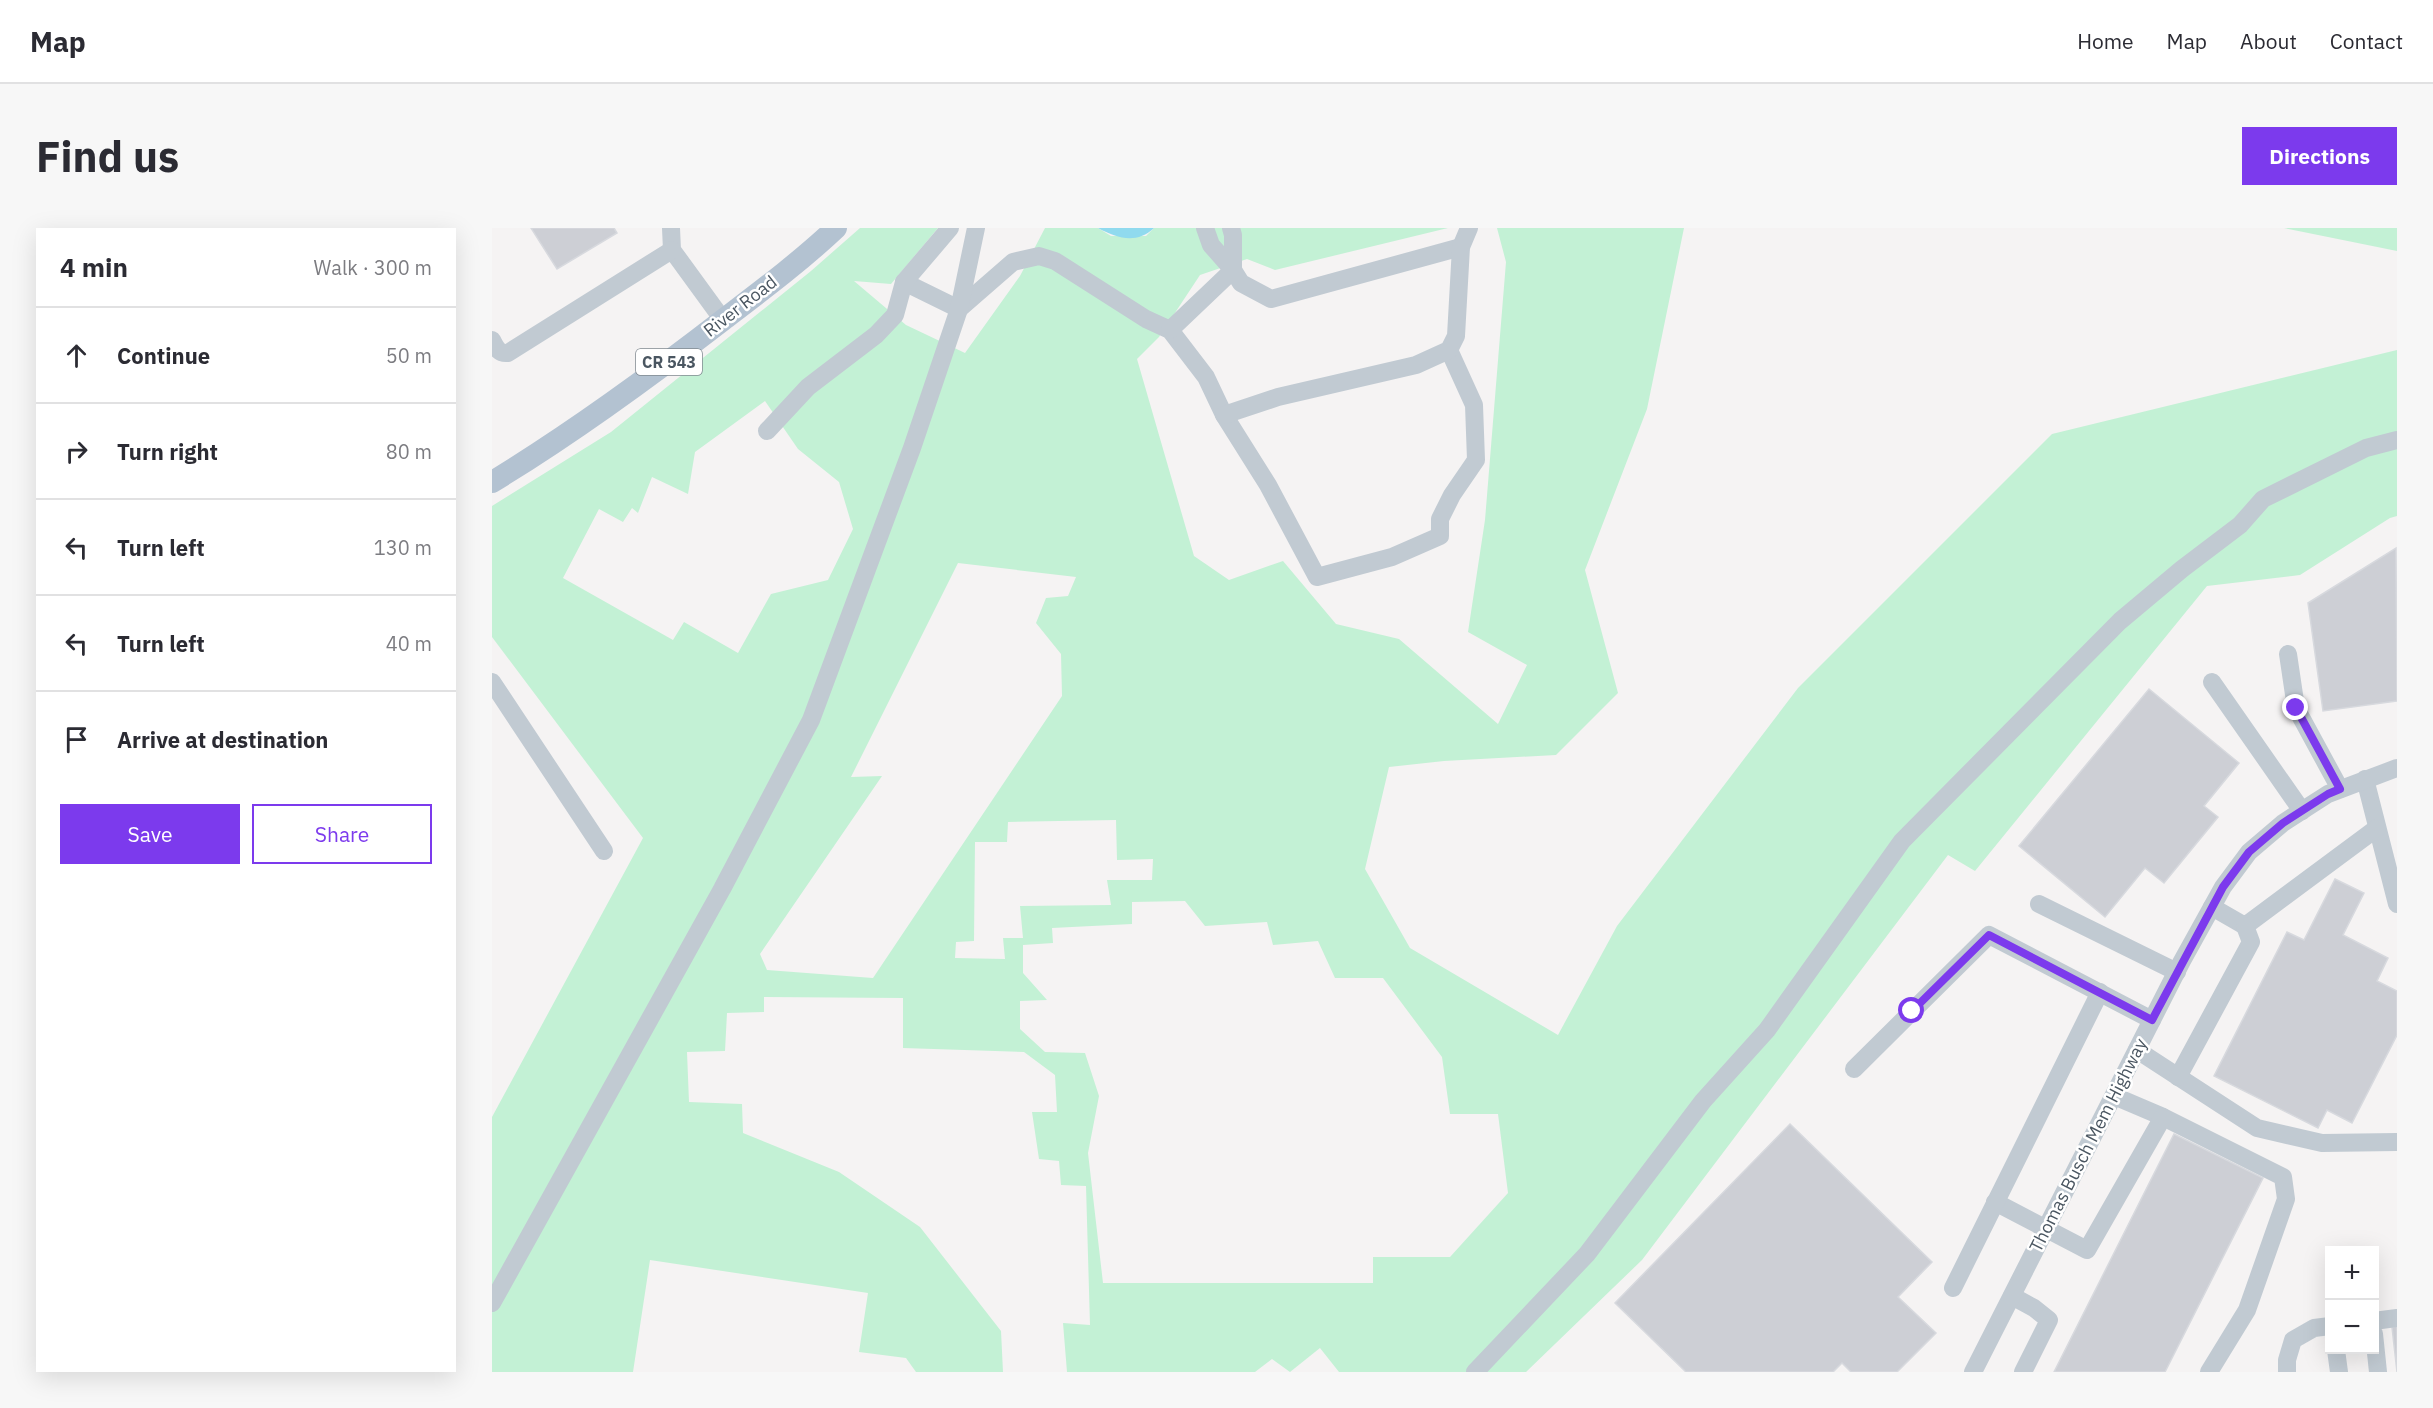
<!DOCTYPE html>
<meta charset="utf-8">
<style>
:root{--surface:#fff;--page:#f7f7f7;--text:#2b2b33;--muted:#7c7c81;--line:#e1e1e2;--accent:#7c3aed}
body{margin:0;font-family:"IBM Plex Sans",sans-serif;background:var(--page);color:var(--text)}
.controls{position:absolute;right:18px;bottom:18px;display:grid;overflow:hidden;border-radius:0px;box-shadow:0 6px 24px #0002}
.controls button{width:54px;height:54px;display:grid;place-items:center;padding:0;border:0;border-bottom:2px solid var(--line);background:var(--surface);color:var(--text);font:30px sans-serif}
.stop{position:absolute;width:18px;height:18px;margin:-14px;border:4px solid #7c3aed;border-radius:50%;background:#fff}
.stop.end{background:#7c3aed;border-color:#fff;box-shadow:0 2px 6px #0008}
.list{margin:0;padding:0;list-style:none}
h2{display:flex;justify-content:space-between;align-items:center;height:78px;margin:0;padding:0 24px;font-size:26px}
h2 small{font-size:20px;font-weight:400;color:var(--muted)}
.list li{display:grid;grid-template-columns:39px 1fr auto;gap:18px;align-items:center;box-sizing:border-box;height:96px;padding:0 24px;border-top:2px solid var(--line)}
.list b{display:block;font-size:22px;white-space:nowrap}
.list em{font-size:20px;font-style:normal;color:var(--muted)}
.actions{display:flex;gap:12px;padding:18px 24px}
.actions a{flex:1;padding:14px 0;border:2px solid var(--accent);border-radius:0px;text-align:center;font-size:21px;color:var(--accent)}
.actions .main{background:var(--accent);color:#fff}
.icon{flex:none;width:33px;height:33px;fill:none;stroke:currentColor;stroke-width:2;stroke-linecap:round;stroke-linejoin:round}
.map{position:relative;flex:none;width:1905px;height:1144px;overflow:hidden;border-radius:0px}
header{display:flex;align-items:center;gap:36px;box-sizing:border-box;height:84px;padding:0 30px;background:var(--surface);border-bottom:2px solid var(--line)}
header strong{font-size:28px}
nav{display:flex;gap:33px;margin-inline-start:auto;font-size:21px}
.intro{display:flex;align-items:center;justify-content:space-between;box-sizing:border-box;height:144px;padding:0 36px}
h1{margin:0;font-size:42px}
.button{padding:15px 27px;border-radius:0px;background:var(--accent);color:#fff;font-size:21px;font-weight:700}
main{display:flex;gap:36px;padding:0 36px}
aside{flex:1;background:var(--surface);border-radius:0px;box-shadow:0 6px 24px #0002}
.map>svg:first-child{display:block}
.green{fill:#c3f1d5;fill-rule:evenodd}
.water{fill:#90daee}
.building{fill:#cdcfd5;stroke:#d7d9de;stroke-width:1.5}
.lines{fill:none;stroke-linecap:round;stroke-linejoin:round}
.minor{stroke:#c1cad2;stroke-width:18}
.major{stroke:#b3c2d1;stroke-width:22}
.route{stroke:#7c3aed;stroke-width:8}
.labels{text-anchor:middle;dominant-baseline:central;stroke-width:5;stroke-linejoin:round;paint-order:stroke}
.shield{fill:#fff;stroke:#808990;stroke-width:1.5}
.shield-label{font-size:16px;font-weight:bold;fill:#4a5661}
.street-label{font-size:18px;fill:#4a5661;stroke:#fff}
</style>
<header>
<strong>Map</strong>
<nav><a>Home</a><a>Map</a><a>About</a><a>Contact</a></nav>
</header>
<div class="intro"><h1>Find us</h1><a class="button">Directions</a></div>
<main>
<aside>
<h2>4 min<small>Walk · 300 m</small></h2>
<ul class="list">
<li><svg class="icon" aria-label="ahead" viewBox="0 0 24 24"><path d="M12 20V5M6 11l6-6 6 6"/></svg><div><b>Continue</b></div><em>50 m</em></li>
<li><svg class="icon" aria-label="right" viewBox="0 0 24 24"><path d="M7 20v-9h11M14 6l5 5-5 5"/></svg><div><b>Turn right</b></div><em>80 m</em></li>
<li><svg class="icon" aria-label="left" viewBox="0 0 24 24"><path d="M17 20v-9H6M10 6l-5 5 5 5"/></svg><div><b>Turn left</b></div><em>130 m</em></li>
<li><svg class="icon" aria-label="left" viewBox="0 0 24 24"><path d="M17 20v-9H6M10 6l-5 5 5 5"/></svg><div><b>Turn left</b></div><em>40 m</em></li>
<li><svg class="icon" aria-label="arrive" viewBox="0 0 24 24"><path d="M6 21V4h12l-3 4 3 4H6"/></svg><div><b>Arrive at destination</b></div></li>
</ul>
<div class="actions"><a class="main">Save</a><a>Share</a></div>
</aside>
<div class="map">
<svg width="1905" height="1144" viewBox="0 0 1905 1144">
<rect width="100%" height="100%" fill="#f5f3f3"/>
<g class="green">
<path d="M368,0H446L399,56L362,53L414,97L473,125L528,48L553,0H606L619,8H654L662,0H956L783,42L755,31L708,47L667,109L645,131L702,328L737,352L791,333L844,396L907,411L1006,496L1035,437L976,404L993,292L1014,34L1005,0H1192L1155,181L1093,342L1126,465L1064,527L952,533L897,539L873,641L918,720L1066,807L1125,698L1306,460L1560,206L1905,122V288L1898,290L1808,347L1715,358L1483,643L1456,627L1150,1032L1034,1144H847L828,1120L798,1144L780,1131L763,1144H575L571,1095L598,1097L594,958L569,957L567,933L547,931L540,884H565L563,847L532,824L411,820V770L272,769V784L235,785L233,823L195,824L197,874L250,876L251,905L347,944L428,999L509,1103L511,1144H424L414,1130L367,1124L376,1065L158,1032L141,1144H0V889L151,610L0,409V278L119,204L319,43ZM273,173L306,221L347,254L361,301L336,352L279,366L246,425L192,394L181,412L71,350L107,281L131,294L140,280L146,285L160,249L196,266L203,224ZM466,335L584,349L576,368L554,370L544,395L569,426L570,468L381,750L275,742L268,726L390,548L359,549ZM624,592L625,632L661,631L660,652H615L619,677L528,678L531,710H511L513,731L463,730L464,714L482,713L483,614H515L516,594ZM693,673L713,698L775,694L781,717L826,713L843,750H891L950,829L958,886H1006L1016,965L958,1029H881V1055H611L596,925L607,868L593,825L553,824L528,801V773L555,772L531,745V717L561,715L560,700L640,696V674Z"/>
<polygon points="1792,0 1905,0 1905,23"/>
</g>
<path class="water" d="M606,0H662C645,16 626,11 606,0Z"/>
<g class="building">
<polygon points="39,0 122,0 125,5 65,41"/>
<polygon points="1904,320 1905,473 1831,483 1816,375"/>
<polygon points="1657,461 1747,535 1712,578 1726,589 1672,655 1653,640 1613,689 1527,618"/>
<polygon points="1843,651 1872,665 1851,707 1896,730 1885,753 1905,763 1905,807 1860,895 1835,882 1826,900 1722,848 1795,704 1812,712"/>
<polygon points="1298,896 1440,1034 1406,1069 1444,1105 1405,1144 1359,1144 1350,1135 1341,1144 1194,1144 1123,1075"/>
<polygon points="1682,906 1771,950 1673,1144 1562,1144"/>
<polygon points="1905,1098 1905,1144 1900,1099"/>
</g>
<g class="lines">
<g class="minor">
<polyline points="179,0 180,22 231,92"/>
<polyline points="713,0 719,17 741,42 749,55 779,71 969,19"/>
<polyline points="412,54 467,81 521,34 547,28 563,33 654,91 678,102 714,149 732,187 776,257 825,349 900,329 948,308 948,291 960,267 984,232 982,177 957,122"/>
<polyline points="678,102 741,42 741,7 739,0"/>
<path d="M0,112C4,120 7,126 16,125L180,22"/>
<polyline points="732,187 786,169 924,137 957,122 964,108 969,19 977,0"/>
<polyline points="275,203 316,159 384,107 403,87 412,54 458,0"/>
<polyline points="1796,426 1804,480 1848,561"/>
<polyline points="0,454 112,623"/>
<polyline points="1720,454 1810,583"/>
<polyline points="1873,551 1905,676"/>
<polyline points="1547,676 1685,744"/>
<polyline points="1720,679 1753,698 1885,600"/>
<polyline points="1645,822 1765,900 1830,915 1905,914"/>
<polyline points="1362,841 1497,707 1660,792"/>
<polyline points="1686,849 1759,714 1753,698"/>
<polyline points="1622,868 1669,888 1791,949 1794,971 1755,1082 1717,1144"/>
<polyline points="1503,974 1595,1022 1671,889"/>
<polyline points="1461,1060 1608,764"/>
<polyline points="1520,1068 1542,1080 1557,1092 1531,1144"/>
<polyline points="0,1075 230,661 319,492 420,220 467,81 484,0"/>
<polyline points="1882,1093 1905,1090"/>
<polyline points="1882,1106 1886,1144"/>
<polyline points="1844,1122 1847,1144"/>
<polyline points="983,1144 1095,1026 1211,873 1275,802 1410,613 1628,393 1690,341 1748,297 1771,271 1874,220 1905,212"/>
<polyline points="1481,1144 1690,733 1731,659 1757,624 1791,595 1836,566 1905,540"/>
<polyline points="1795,1144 1795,1132 1801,1112 1822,1100 1838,1098"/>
</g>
<path class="major" d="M0,254C81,205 156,150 231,92C269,63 309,33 344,0"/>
</g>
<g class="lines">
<polyline class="route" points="1420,783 1497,707 1660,792 1731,659 1757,624 1791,595 1836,566 1848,561 1804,480"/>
</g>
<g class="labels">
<rect class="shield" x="144" y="121" width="66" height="26" rx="4.5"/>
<g class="shield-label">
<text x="177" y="134">CR 543</text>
</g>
<g class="street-label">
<text transform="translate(248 78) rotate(-38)">River Road</text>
<text transform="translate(1596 917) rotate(-63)">Thomas Busch Mem Highway</text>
</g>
</g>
</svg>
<div class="controls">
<button>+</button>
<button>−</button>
</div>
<div class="stop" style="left:1420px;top:783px"></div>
<div class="stop end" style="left:1804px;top:480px"></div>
</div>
</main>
